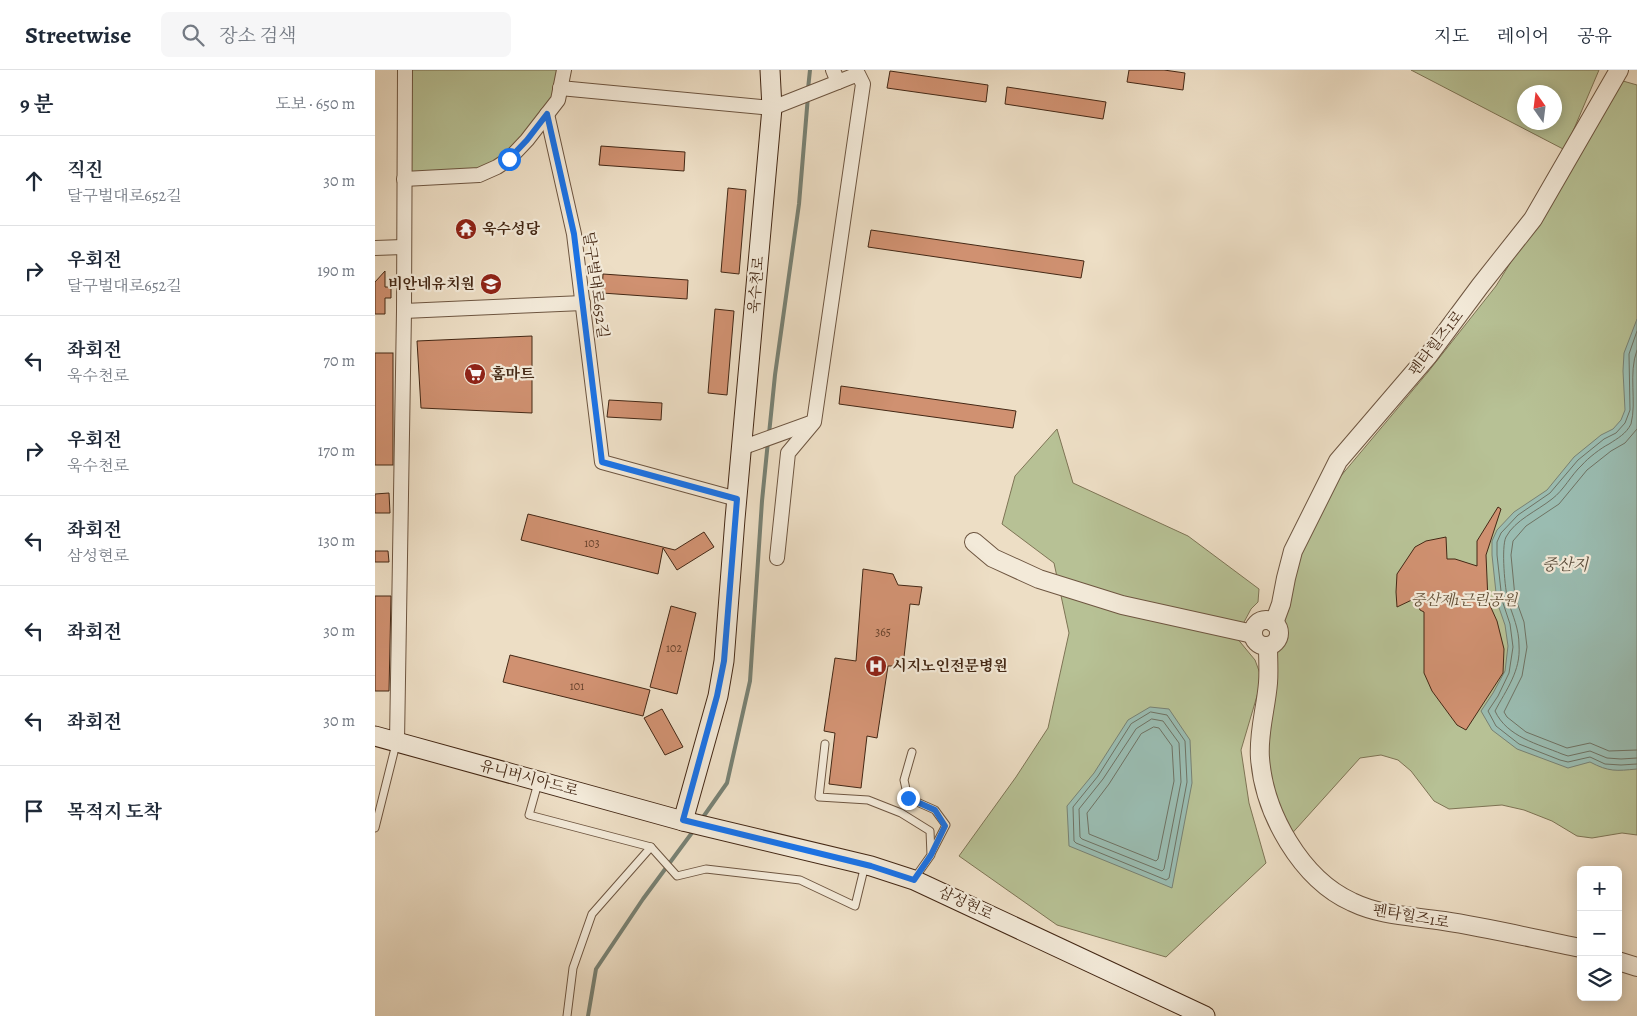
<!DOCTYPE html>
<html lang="ko">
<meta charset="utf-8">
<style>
:root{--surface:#fff;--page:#f6f6f7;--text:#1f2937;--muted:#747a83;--line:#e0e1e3}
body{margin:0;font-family:Alegreya,"Noto Serif KR",serif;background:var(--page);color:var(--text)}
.controls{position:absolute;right:15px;bottom:15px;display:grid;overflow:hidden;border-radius:8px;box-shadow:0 2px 12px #0003}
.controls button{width:45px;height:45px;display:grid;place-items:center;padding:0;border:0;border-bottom:1px solid var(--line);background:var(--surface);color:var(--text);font:25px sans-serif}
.compass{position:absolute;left:1142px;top:15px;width:45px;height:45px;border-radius:50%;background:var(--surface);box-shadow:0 2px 12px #0003;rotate:346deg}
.stop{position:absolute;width:15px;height:15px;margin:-11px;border:4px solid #1a73e8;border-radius:50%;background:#fff}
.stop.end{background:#1a73e8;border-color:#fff;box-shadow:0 1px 5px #0008}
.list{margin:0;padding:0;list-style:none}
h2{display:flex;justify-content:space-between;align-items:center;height:65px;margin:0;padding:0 20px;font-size:21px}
h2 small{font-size:16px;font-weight:400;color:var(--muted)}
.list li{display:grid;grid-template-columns:32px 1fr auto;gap:15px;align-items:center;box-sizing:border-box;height:90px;padding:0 20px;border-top:1px solid var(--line)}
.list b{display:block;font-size:19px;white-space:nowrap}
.list p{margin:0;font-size:16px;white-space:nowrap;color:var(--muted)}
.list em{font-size:16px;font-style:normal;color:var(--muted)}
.icon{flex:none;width:28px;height:28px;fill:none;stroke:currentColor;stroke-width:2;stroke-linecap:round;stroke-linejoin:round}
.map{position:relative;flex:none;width:1262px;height:946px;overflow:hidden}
header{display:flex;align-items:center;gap:30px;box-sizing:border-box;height:70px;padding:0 25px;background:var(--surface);border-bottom:1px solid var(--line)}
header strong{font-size:24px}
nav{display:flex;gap:28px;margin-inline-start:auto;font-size:18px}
.search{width:350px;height:45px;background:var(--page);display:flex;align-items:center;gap:12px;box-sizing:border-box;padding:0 18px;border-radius:8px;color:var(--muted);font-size:19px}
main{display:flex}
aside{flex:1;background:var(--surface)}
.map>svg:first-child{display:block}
.green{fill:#b7c195;stroke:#7e7455;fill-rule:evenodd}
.water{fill:#9abcb1;stroke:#788173}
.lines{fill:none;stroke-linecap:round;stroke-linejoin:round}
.shore{stroke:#6f7263;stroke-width:1}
.stream{stroke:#788173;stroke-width:4}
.building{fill:#d09171;stroke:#442815}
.service-casing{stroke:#6e5641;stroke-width:9}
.minor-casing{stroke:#6e5641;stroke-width:16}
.tertiary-casing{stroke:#6e5641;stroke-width:20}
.secondary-casing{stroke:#442815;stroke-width:21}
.service{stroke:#f3ead9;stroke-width:7}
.minor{stroke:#f3ead9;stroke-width:14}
.tertiary{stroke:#f3ead9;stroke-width:18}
.secondary{stroke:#f3ead9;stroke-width:19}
.route{stroke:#1a73e8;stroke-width:6}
.labels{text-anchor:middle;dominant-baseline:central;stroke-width:4.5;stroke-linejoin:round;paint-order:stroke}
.number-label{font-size:12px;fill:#67422c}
.poi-label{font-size:15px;font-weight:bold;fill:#442815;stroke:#f3ead9;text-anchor:start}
.street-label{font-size:15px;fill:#442815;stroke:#f3ead9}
.park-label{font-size:15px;font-style:italic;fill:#614e35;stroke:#f3ead9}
.water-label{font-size:16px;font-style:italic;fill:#5a4d3c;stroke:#f3ead9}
</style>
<header>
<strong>Streetwise</strong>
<div class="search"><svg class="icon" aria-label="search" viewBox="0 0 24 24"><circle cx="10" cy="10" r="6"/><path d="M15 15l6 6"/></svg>장소 검색</div>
<nav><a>지도</a><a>레이어</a><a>공유</a></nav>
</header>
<main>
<aside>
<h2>9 분<small>도보 · 650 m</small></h2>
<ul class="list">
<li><svg class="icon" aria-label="ahead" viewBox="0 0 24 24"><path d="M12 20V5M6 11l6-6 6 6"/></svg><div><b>직진</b><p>달구벌대로652길</p></div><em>30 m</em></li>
<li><svg class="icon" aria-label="right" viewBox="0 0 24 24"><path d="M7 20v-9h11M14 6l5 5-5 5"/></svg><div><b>우회전</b><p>달구벌대로652길</p></div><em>190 m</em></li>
<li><svg class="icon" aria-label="left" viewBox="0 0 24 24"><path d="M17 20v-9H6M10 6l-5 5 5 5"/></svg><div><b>좌회전</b><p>욱수천로</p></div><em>70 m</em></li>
<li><svg class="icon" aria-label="right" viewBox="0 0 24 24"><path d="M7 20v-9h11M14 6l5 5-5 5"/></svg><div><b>우회전</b><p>욱수천로</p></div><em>170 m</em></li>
<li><svg class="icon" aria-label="left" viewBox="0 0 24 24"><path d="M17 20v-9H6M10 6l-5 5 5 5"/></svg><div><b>좌회전</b><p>삼성현로</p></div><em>130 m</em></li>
<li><svg class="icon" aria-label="left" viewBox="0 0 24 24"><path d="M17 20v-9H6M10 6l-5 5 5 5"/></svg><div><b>좌회전</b></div><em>30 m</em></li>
<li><svg class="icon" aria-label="left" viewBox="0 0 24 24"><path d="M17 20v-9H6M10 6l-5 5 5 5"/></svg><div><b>좌회전</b></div><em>30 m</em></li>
<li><svg class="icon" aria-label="arrive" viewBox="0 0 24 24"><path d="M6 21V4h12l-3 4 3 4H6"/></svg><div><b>목적지 도착</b></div></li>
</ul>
</aside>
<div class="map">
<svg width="1262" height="946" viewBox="0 0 1262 946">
<rect width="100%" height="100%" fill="#eddec5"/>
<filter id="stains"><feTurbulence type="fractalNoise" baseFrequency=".004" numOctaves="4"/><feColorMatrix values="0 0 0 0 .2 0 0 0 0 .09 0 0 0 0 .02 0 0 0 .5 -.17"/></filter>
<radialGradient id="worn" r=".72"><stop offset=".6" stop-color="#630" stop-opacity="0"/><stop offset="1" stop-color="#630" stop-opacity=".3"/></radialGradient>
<g class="green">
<polygon points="32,0 189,0 183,30 122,97 29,109"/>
<path d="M1036,0H1224L1190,80ZM1150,22H1180V52H1150Z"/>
<polygon points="1248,11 1262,15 1262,765 1247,763 1217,768 1202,766 1177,751 1149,740 1127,735 1074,739 1059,731 1036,701 1023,690 1006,685 985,688 912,769 893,730 893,576 939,438 1053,302 1121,216"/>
<polygon points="682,359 698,413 813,466 884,519 883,532 876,539 861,567 880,590 887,609 866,680 874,733 891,793 791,887 682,855 584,786 641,707 673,658 694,563 679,493 627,454 640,406"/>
</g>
<g class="water">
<path d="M1262,249V699C1241,701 1234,702 1215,692L1193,698L1142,679L1117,660L1106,641L1118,623L1130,601L1133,576L1130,555L1122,532L1117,485V471L1122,460L1139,442L1172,420L1199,387L1226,365L1238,359L1246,350L1250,340L1248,301L1249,283Z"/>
<polygon points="775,637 794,639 815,670 817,713 797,818 694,776 692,736 719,703 753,650"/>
</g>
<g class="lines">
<g class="shore">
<polyline points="1262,261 1254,284 1255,340 1250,353 1241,363 1229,369 1203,390 1175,423 1143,445 1126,463 1122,472 1122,485 1127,530 1135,554 1138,577 1134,603 1123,626 1113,641 1121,656 1144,674 1185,690 1193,692 1215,687 1230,694 1246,695 1262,694"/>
<path d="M1262,280C1253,304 1262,331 1256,354C1251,364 1243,368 1234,374C1226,378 1213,388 1207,395C1196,405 1189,420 1177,429C1162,441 1140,450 1131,467C1126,477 1130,520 1133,531C1138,546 1144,559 1144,575C1146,601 1131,620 1120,641C1132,667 1163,674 1187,684L1193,686L1215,681L1232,688L1246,689L1262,688"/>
<polyline points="1262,359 1250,373 1236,381 1212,400 1184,434 1151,456 1138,471 1136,485 1140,527 1149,552 1152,577 1147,606 1129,642 1132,647 1151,662 1192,678 1215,673 1234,681 1262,680"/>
<polygon points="776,642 792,645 810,671 812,712 794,808 791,810 701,773 699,771 698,737 723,706 756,654"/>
<polygon points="777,649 788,651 804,673 806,712 789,799 787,801 707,769 705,767 704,739 728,709 761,659"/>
<polygon points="779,657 784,658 797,676 799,711 783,789 781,791 714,764 712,743 734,714 766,664"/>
</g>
<g class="stream">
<polyline points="433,19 435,0"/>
<polyline points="394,364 400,305 424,134 433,26"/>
<polyline points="326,750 352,713 375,611 387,431 393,371"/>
<polyline points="213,946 221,899 268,829 319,760"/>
</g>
</g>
<g class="building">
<polygon points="754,0 789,0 810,3 808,20 752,12"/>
<polygon points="515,1 613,15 611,32 512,18"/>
<polygon points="632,17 731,32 728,49 630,34"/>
<polygon points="226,76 310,82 309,101 224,95"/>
<polygon points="353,118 371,120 364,204 346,202"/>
<polygon points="496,160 709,191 706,208 493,177"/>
<polygon points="10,201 10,217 16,217 16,228 10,228 10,244 0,244 0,212"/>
<polygon points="228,204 313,210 312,229 227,223"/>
<polygon points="340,239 359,241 352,325 333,323"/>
<polygon points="157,266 157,343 46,338 42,271"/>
<rect x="0" y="283" width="18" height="112"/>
<polygon points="466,316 641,341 638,358 464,334"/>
<polygon points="234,330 287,333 286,350 232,347"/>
<polygon points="14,423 15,443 0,443 0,424"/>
<polygon points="1123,437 1126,439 1111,485 1113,531 1122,551 1129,579 1128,603 1091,660 1082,655 1057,621 1049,603 1049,542 1045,540 1041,528 1022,537 1021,522 1022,504 1040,477 1051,471 1071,467 1072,489 1080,489 1102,496 1102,471"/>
<polygon points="153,444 300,480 329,462 339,477 302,500 288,478 283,504 146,470"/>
<polygon points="0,481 13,481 14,492 0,492"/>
<polygon points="488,499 518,504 523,515 547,517 544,535 535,534 528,596 513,596 502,668 492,666 486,718 454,714 460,663 449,661 460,588 481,591"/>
<polygon points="0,526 16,526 14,621 0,621"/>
<polygon points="296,536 321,543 302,624 275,617"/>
<polygon points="135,585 275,620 268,646 128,612"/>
<polygon points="287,639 308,677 290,685 269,648"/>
</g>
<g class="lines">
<g class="service-casing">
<g id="service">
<polyline points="450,674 444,727 493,730 526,743 555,761 556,785 539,809"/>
<polyline points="537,682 529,710 533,728 560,740 571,755 557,782"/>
<polyline points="163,713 154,745 276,777 302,806 331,799 425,810 480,836 490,795"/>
<polyline points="0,758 21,674"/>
<polyline points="192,946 198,898 217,844 276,777"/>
</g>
</g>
<g class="minor-casing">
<g id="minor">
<polyline points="185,18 397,38 463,12"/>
<polyline points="172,44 199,164 227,392 362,429"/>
<polyline points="29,109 104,105 122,97 134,89 152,70 183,30 189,0"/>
<polyline points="0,178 28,177"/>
<polyline points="29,241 208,233"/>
<polyline points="366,378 438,352"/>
<polyline points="402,488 413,383 439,352 488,14 483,4 463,12 458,0"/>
<polyline points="22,671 29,241 30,0"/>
</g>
</g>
<g class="tertiary-casing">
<g id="tertiary">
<polyline points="599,472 618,488 664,509 747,535 878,564"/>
<circle cx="891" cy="563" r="13"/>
<polyline points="899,553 906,534 911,508 918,481 963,391 1053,286 1105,216 1158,149 1244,0"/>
<path d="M893,576C893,588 894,601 893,613C891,638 883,663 885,688C889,743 926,809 977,832C1006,846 1037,846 1069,851C1115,858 1160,869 1206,878"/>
<polyline points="1243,891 1262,897"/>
</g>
</g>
<g class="secondary-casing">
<g id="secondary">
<polyline points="0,666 308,751 496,796 539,810 830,946"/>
<polyline points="308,751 343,626 349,591 360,449 397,38 395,0"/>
</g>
</g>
<use href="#service" class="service"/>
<use href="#minor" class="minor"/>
<use href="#tertiary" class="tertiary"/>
<use href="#secondary" class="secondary"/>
</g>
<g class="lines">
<polyline class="route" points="134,89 152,70 172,44 199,164 227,392 362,429 349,591 342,626 308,750 496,796 539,810 556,785 570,756 560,740 533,728"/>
</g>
<defs>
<g id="temple-disc" transform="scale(1.125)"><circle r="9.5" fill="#8f2418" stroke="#f3ead9"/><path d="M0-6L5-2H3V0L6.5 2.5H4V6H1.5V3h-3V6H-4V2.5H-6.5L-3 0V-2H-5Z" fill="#fff"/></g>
<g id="school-disc" transform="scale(1.125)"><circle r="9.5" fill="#8f2418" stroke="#f3ead9"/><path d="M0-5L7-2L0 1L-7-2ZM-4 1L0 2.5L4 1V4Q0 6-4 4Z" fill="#fff"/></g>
<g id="supermarket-disc" transform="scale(1.125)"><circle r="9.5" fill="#8f2418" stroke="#f3ead9"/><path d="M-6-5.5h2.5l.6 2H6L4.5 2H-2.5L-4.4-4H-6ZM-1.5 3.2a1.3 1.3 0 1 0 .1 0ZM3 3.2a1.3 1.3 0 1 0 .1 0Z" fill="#fff"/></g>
<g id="hospital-disc" transform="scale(1.125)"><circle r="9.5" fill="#8f2418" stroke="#f3ead9"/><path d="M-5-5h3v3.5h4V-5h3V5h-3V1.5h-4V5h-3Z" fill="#fff"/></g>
</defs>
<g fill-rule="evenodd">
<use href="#temple-disc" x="91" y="159"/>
<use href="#school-disc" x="116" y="214"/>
<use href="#supermarket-disc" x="100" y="304"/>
<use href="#hospital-disc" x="501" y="596"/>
</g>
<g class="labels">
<g class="number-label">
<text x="217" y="473">103</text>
<text x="508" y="562">365</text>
<text x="299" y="578">102</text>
<text x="202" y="616">101</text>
</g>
<g class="poi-label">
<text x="107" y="159">욱수성당</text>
<text x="100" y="214" text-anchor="end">비안네유치원</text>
<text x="116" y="304">홈마트</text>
<text x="517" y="596">시지노인전문병원</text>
</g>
<g class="street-label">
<text transform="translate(221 215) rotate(82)">달구벌대로652길</text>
<text transform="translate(381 215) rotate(-85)">욱수천로</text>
<text transform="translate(1061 273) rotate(-52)">펜타힐즈1로</text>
<text transform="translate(154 708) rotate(15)">유니버시아드로</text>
<text transform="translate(591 833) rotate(25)">삼성현로</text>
<text transform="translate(1036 846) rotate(10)">펜타힐즈1로</text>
</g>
<g class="park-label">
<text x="1089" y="530">중산제1근린공원</text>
</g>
<g class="water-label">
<text x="1190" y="495">중산지</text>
</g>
</g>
<rect width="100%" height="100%" filter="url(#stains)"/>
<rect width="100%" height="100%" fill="url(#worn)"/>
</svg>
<div class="controls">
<button>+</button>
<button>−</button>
<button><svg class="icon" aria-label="layers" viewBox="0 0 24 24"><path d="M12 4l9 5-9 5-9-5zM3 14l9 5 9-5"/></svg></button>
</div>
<svg class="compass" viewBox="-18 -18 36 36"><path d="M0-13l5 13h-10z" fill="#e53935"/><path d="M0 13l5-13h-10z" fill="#747a83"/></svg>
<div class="stop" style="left:134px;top:89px"></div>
<div class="stop end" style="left:533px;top:728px"></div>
</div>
</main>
